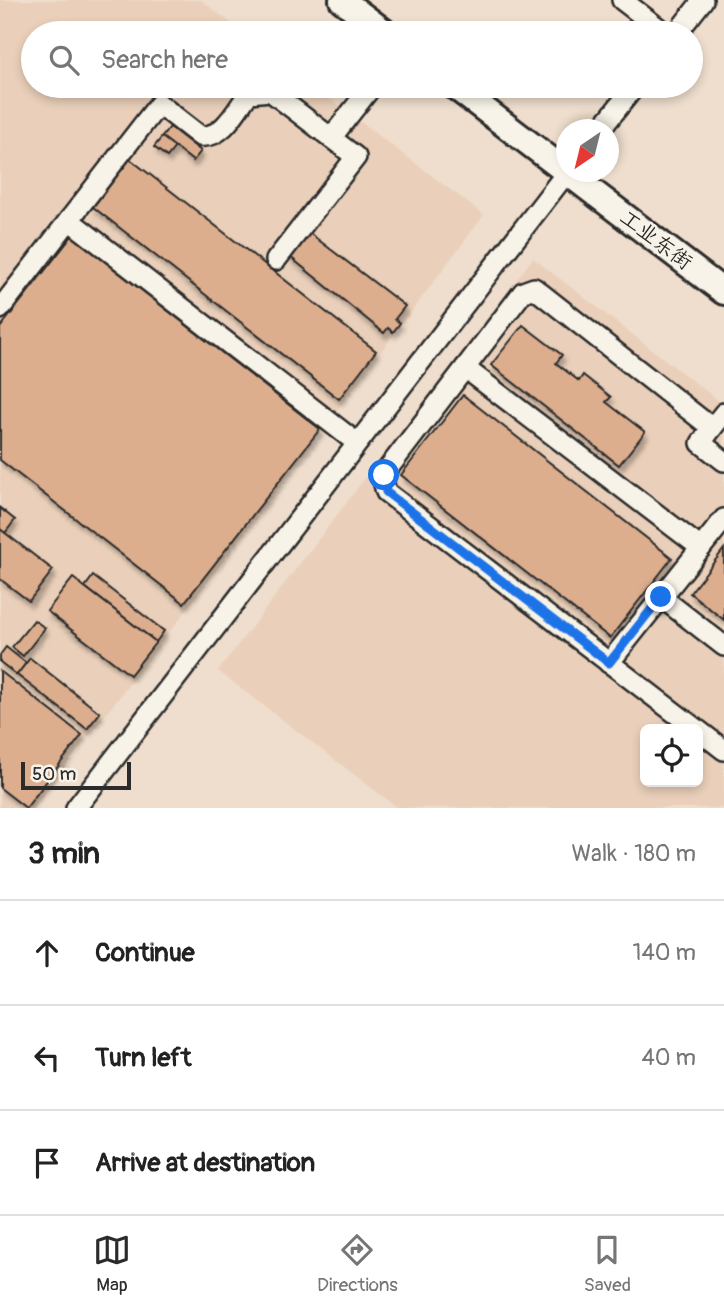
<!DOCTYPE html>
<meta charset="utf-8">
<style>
:root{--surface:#fff;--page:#f2f2f2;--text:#222;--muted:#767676;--line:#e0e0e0;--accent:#2b2b2b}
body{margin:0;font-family:Pangolin,"LXGW WenKai TC",sans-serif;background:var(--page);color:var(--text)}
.controls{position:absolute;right:21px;bottom:21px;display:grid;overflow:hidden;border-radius:10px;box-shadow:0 4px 10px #0003}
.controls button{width:63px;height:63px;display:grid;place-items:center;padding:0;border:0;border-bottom:2px solid var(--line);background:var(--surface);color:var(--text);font:35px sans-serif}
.compass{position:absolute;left:556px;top:119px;width:63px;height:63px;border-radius:50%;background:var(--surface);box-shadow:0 4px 10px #0003;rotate:215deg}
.scale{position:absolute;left:21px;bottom:18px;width:110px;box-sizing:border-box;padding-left:7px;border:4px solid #2b2b2b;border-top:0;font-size:19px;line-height:24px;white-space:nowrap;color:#2b2b2b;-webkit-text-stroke:5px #f7f3e8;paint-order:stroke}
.stop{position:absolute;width:21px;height:21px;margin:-16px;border:5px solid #1a73e8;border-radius:50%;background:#fff}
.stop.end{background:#1a73e8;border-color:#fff;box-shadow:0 2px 7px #0008}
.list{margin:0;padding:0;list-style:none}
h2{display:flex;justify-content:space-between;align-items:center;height:91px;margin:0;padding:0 28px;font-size:30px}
h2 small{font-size:23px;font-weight:400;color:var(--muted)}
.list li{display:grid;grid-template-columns:46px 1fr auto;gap:21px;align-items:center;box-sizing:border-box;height:105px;padding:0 28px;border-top:2px solid var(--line)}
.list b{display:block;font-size:26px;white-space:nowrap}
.list em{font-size:23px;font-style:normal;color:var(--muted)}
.icon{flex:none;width:38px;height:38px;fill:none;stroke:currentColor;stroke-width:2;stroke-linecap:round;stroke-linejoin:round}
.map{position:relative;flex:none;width:724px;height:808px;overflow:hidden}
.search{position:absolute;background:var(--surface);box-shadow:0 4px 10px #0003;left:21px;right:21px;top:21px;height:77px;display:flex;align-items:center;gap:18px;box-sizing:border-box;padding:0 24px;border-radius:38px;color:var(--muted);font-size:26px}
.sheet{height:406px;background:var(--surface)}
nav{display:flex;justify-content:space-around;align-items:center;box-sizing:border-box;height:98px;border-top:2px solid var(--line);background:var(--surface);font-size:19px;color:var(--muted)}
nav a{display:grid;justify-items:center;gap:4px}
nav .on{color:var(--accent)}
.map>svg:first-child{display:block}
.built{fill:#ead0ba;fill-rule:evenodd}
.building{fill:#ddae8e;stroke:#2b2b2b;stroke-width:2;filter:url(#shadow)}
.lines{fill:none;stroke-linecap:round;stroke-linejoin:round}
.minor-casing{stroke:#2b2b2b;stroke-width:24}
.major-casing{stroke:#2b2b2b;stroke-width:30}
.minor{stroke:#f7f3e8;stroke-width:19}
.major{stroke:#f7f3e8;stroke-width:24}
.route{stroke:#1a73e8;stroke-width:9}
.labels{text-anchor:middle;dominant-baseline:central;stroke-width:5;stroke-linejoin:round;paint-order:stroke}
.street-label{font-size:21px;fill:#2b2b2b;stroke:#f7f3e8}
</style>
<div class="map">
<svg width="724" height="808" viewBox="0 0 724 808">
<defs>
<filter id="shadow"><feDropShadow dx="3" dy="5.5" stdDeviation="2" flood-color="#0004"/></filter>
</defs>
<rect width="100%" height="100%" fill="#efdecd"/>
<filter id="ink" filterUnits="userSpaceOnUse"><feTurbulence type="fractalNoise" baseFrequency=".0143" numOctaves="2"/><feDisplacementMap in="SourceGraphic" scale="14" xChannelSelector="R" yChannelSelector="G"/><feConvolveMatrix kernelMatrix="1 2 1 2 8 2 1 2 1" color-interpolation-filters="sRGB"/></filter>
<g filter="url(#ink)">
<g class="built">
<polygon points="0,0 201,0 244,33 33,33 33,86 313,86 484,215 169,633 33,808 0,808"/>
<path d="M533,258L724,405V808H398L218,671ZM645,729H698V782H645Z"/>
</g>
<g class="building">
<polygon points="170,127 201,151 193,161 162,137"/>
<polygon points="162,137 175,147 167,157 154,147"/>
<polygon points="130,159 376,351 339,399 93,207"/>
<polygon points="308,232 405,306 395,319 400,323 393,332 388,328 384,333 289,256"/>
<polygon points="72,236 320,429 184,603 0,460 0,328"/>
<polygon points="523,325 562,355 556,363 579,381 583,375 611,397 606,402 645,432 619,465 491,365"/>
<polygon points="463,395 672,558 610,638 401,475"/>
<polygon points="0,508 15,520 5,533 0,529"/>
<polygon points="0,529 53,570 29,601 0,579"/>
<polygon points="724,549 724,620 690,593"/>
<polygon points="93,576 164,631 156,642 85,587"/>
<polygon points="73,578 156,642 130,675 47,611"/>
<polygon points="34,620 45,628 23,656 12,647"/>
<polygon points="6,647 26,663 17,675 0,662 0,655"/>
<polygon points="30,658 100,713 87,729 17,675"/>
<polygon points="0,671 82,735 26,808 0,788"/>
</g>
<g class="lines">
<g class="minor-casing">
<g id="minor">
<polyline points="622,0 665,33"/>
<polyline points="677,33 703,0"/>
<polyline points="600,130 635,86"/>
<polyline points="331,138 372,86"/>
<polyline points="69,220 357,443"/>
<path d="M0,309L159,104L200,136C223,139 237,109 249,93L270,91L356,157L276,260"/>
<polyline points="465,368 701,548"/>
<polyline points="712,428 701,443 724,461"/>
<polyline points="661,597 724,646"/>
<polyline points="609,663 724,519"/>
<polyline points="696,729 386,492 383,480 387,470 523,292 534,288 712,428 724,413"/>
<polyline points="698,730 724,750"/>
<polyline points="76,808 567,172"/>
</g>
</g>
<g class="major-casing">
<g id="major">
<polyline points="342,0 386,33"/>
<polyline points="454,86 724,292"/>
</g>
</g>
<use href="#minor" class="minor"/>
<use href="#major" class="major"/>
</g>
</g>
<g class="lines" filter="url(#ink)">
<polyline class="route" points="384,475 386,492 609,663 661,597"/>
</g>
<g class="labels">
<g class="street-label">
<text transform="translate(656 240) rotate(37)">工业东街</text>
</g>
</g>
</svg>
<div class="controls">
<button><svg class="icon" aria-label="locate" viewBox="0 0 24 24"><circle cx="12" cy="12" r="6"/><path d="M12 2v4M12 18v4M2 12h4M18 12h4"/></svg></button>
</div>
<svg class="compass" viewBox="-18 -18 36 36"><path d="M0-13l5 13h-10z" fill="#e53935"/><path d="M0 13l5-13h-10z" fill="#767676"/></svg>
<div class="scale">50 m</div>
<div class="stop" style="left:384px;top:475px"></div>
<div class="stop end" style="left:661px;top:597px"></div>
<div class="search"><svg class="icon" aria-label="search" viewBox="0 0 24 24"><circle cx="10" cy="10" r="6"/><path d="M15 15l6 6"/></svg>Search here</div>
</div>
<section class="sheet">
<h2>3 min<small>Walk · 180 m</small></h2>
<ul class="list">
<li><svg class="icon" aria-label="ahead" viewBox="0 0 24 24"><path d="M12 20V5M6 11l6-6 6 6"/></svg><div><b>Continue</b></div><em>140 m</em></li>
<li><svg class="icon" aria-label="left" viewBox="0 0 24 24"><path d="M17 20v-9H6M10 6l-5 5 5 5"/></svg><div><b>Turn left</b></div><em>40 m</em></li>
<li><svg class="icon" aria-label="arrive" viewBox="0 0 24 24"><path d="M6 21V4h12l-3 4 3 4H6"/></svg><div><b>Arrive at destination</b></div></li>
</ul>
</section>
<nav>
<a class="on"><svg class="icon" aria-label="map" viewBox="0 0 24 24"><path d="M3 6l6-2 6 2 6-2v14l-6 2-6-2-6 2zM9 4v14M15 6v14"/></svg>Map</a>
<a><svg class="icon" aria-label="directions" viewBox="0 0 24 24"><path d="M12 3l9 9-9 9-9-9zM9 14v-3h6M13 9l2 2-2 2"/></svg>Directions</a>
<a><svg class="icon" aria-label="saved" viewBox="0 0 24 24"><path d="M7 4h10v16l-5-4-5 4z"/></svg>Saved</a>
</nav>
